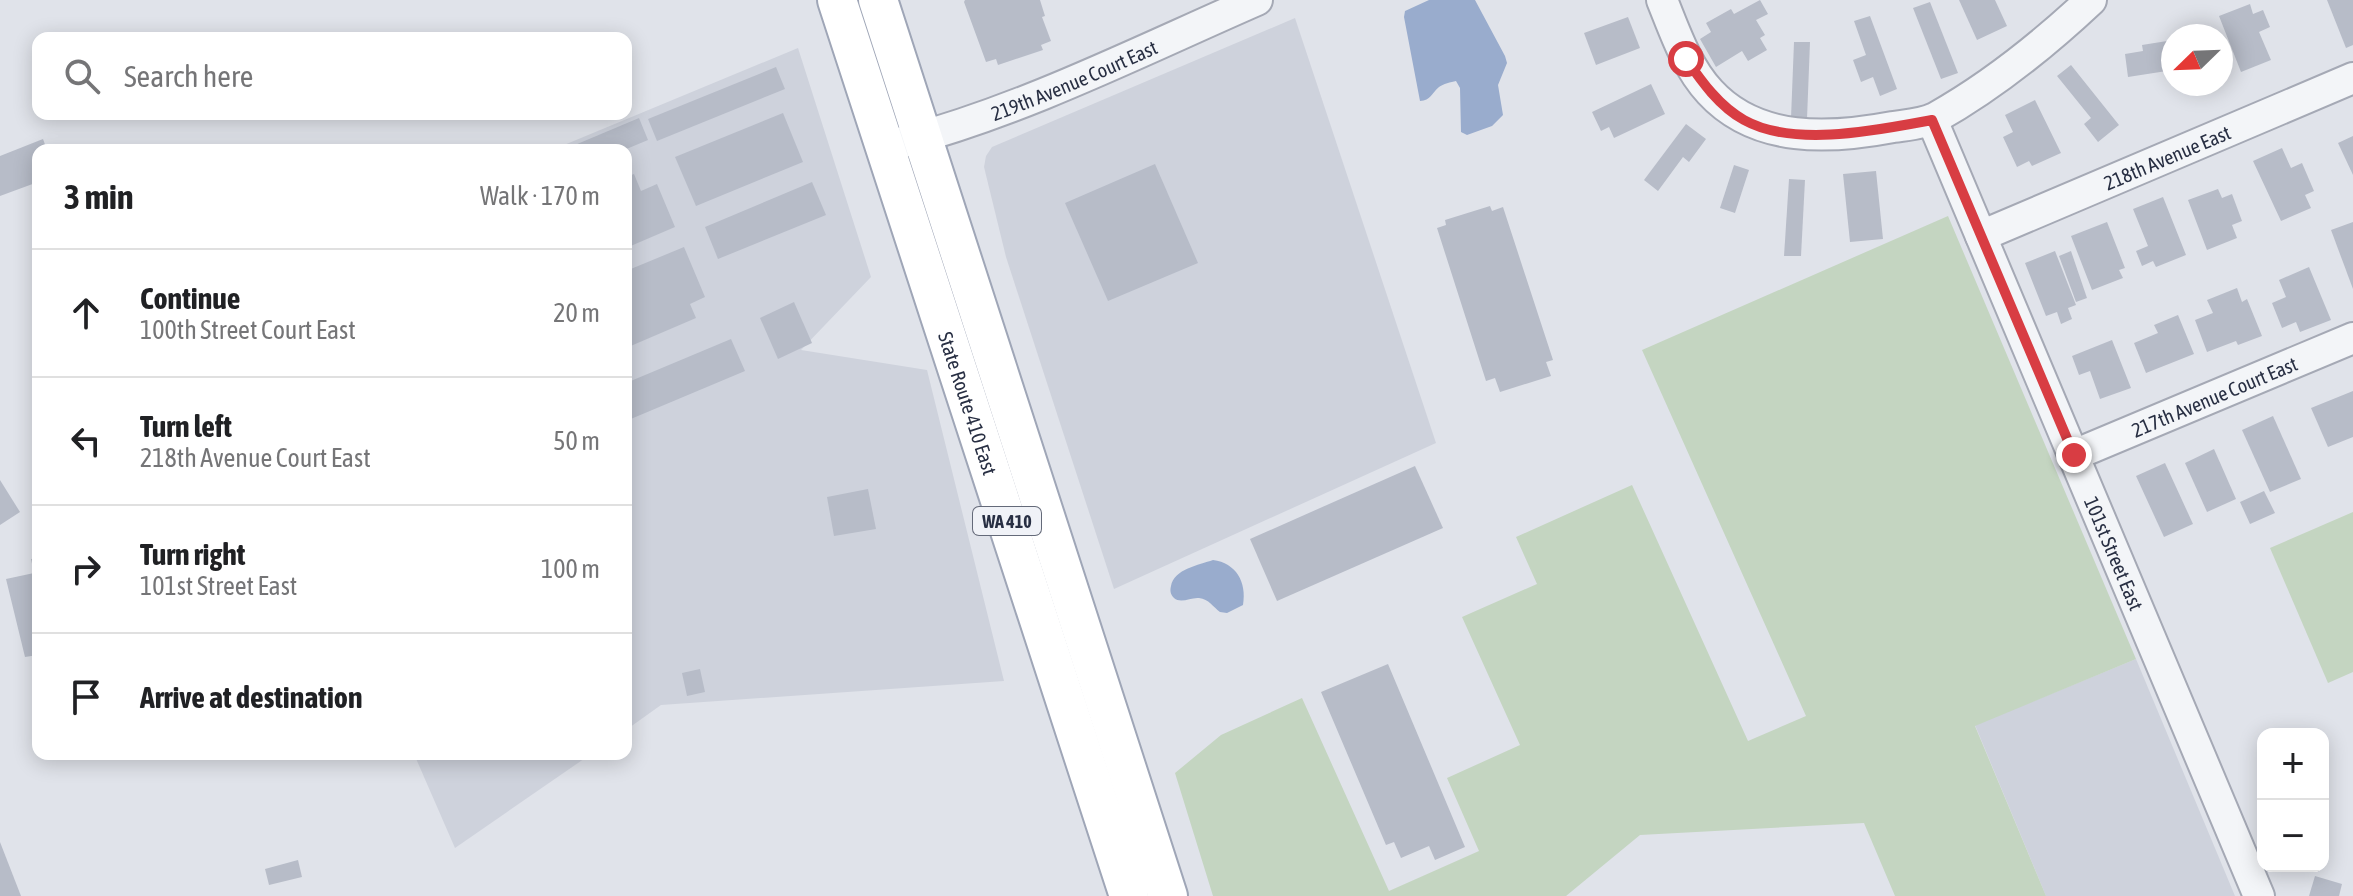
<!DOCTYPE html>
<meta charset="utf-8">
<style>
:root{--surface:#fff;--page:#f2f2f2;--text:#202124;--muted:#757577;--line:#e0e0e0}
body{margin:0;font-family:"Asap Condensed",sans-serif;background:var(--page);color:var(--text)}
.controls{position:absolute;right:24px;bottom:24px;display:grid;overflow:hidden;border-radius:16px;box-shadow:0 4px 20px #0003}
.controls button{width:72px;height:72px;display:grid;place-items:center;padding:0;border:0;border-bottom:2px solid var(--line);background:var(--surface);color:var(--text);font:40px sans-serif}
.compass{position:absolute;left:2161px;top:24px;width:72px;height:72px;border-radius:50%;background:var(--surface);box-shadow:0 4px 20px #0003;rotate:247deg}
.stop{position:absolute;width:24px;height:24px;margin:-18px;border:6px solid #d83d43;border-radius:50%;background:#fff}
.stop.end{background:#d83d43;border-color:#fff;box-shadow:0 2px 8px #0008}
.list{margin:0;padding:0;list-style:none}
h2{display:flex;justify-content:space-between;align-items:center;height:104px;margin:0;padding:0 32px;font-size:34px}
h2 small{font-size:26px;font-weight:400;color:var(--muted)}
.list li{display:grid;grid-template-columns:52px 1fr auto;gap:24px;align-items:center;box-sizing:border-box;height:128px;padding:0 32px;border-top:2px solid var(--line)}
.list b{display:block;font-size:30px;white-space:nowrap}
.list p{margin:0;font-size:26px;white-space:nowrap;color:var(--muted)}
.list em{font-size:26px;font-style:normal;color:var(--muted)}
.icon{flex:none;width:44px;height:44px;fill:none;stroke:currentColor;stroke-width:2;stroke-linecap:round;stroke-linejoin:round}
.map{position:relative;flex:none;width:2353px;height:896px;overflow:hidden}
.search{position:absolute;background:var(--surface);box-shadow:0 4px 20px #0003;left:32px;top:32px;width:600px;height:88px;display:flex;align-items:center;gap:20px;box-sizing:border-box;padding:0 28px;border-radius:16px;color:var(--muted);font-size:30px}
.panel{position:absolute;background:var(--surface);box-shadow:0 4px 20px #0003;left:32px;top:144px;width:600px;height:616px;border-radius:16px}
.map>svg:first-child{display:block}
.built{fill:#ced2dc}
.green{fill:#c4d5c1}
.water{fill:#99accd}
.building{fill:#b7bcc8}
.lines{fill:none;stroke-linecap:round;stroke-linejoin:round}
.minor-casing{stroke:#a5a9b5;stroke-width:34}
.major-casing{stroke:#9fa6b7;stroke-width:42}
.minor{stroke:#f3f5f8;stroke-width:30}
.major{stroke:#fff;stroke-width:38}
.route{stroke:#d83d43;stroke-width:10}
.labels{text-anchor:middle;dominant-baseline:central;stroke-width:7;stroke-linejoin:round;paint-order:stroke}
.shield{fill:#f0f2f7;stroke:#646a79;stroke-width:2}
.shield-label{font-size:18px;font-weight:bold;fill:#282f43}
.street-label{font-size:20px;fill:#282f43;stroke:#f0f2f7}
</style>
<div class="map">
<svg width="2353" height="896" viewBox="0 0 2353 896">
<rect width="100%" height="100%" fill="#e0e3ea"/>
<g class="built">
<polygon points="1295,18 1436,443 1114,589 1006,257 984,167 986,156 992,147"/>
<polygon points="798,48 871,277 801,350 927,370 1004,681 661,705 626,730 626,150 552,150"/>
<polygon points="2136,659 2235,896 2046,896 1975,725"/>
<polygon points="414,754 591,754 455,848"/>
</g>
<g class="green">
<polygon points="1948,216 2136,659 1975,726 2046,896 1895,896 1864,823 1640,835 1566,896 1213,896 1175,773 1221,735 1302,698 1389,891 1479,851 1447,778 1520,745 1462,617 1537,584 1516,537 1632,485 1748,741 1806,716 1642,350"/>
<polygon points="2353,512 2353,672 2328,683 2270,548"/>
</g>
<g class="water">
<path d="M1429,0H1475L1505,56L1507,63L1498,85L1503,115L1492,126L1467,135L1461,132L1460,88L1456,81C1451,82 1443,84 1439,87C1431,94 1431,100 1420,101L1404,17L1405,11Z"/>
<path d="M1213,560C1236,563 1247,582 1243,605L1227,613L1220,612C1213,607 1209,599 1199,598C1191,597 1181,604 1174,598C1170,594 1170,590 1171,586C1174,569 1199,565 1213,560Z"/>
</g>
<g class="building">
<polygon points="965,0 1040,0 1045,16 1042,17 1051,41 1041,45 1043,50 998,65 996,59 986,62 964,2"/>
<polygon points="1760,0 1768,14 1756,20 1765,35 1760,38 1767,50 1748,61 1742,51 1716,67 1700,39 1711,32 1706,23 1731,9 1734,14"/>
<polygon points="1959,0 1995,0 2007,26 1977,40"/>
<polygon points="2327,0 2353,0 2353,45 2346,48"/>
<polygon points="1930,2 1958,73 1941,79 1913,8"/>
<polygon points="2250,4 2253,14 2263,10 2270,27 2259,32 2271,60 2241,72 2219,16"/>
<polygon points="1870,16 1897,89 1880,96 1873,77 1861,82 1853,60 1866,55 1854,21"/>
<polygon points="1628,17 1640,48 1596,65 1584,33"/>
<polygon points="2167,41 2169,50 2173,49 2173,70 2128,77 2125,54 2143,51 2142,45"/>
<polygon points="1794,42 1810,42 1807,119 1791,118"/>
<polygon points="2071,65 2119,125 2098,142 2084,124 2091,118 2057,76"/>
<polygon points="776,67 785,89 657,141 648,119"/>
<polygon points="1651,84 1665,114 1614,138 1609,127 1601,131 1592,112"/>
<polygon points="2035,100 2061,153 2032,166 2029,161 2017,167 2003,137 2013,132 2005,115"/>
<polygon points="783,113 803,162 696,206 675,157"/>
<polygon points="639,118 648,140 624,150 563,150"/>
<polygon points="1686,124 1706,139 1689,162 1683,157 1658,191 1644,180"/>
<polygon points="2353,136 2353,175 2338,143"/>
<polygon points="43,139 47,150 38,150 38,182 0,196 0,156"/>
<polygon points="2282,148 2291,168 2302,163 2314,191 2305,195 2311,208 2281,221 2253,161"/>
<polygon points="1155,164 1198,263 1108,301 1065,203"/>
<polygon points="1734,165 1749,170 1735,213 1720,208"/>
<polygon points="1876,171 1883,239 1850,242 1843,174"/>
<polygon points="634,174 641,191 657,184 675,227 626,248 626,177"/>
<polygon points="1789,179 1805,180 1801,256 1784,256"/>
<polygon points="812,182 826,215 718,259 705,227"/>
<polygon points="2218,189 2222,198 2232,194 2242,221 2232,225 2237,238 2207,250 2188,200"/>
<polygon points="2163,197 2186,255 2156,267 2153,261 2142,266 2136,251 2148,246 2133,209"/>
<polygon points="1490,206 1492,211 1503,207 1553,360 1546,362 1551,376 1500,392 1495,378 1486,381 1437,228 1446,225 1445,220"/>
<polygon points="2107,222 2125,268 2119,270 2123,278 2092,290 2071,236"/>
<polygon points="2353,222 2353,289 2331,230"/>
<polygon points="684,247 705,297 690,304 696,318 626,348 626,271"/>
<polygon points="2055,251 2076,305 2068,308 2072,319 2061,324 2057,312 2046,316 2025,263"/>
<polygon points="2071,251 2087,298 2076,302 2059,256"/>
<polygon points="2309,267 2331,320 2300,332 2296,322 2282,328 2272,303 2286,297 2279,280"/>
<polygon points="2237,288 2242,302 2247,299 2262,336 2238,345 2236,341 2207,352 2195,320 2213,313 2207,300"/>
<polygon points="794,302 812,343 778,359 760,318"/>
<polygon points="2178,315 2194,354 2146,373 2134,343 2158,333 2154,325"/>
<polygon points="731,339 745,371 626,421 626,383"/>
<polygon points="2112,340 2131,388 2100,399 2090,371 2079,375 2072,356"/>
<polygon points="2353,391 2353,437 2328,447 2311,408"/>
<polygon points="2273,416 2301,479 2270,492 2242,430"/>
<polygon points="2214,449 2236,499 2207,512 2185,463"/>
<polygon points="2165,463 2193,524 2164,537 2136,476"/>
<polygon points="1415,466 1443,528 1277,601 1250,539"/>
<polygon points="0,480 20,512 0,525"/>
<polygon points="868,489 876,529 834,536 827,497"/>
<polygon points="2264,491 2275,513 2250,524 2240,502"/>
<polygon points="38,558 38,655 25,657 6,579 34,573 31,559"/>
<polygon points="1388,664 1465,847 1435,860 1429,846 1401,858 1394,842 1386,845 1321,692"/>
<polygon points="700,669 705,692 687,696 682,673"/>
<polygon points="0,842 21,896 0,896"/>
<polygon points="298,860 302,877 269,885 265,869"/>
<polygon points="2315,876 2342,884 2339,896 2309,896"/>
</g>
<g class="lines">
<g class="minor-casing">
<g id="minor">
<path d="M1662,0C1675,32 1686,66 1710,92C1757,143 1830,139 1893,127C1906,125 1923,124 1935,118C1992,86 2043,45 2091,0"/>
<path id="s1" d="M1932,120L2259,896"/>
<path id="s2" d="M903,142C1026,109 1140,51 1257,0"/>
<path id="s3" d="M1981,236L2353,78"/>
<path id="s4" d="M2074,455L2353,338"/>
</g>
</g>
<g class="major-casing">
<g id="major">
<path id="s5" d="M837,0L1129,896"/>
<polyline points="878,0 1168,896"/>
</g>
</g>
<use href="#minor" class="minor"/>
<use href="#major" class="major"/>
</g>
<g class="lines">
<path class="route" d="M1686,59C1702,82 1719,106 1744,120C1794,148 1878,130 1932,120L2074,455"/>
</g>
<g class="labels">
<rect class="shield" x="973" y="507" width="68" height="28" rx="6"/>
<g class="shield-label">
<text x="1007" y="521">WA 410</text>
</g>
<g class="street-label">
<text stroke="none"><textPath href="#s2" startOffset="182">219th Avenue Court East</textPath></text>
<text stroke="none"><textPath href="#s3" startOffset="202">218th Avenue East</textPath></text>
<text stroke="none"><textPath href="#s4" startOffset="152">217th Avenue Court East</textPath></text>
<text stroke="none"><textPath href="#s5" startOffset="424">State Route 410 East</textPath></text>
<text stroke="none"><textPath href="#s1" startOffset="470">101st Street East</textPath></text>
</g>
</g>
</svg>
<div class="controls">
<button>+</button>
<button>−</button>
</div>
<svg class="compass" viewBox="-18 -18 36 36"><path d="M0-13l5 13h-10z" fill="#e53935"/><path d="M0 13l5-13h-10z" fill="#757577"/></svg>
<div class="stop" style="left:1686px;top:59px"></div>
<div class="stop end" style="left:2074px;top:455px"></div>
<div class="search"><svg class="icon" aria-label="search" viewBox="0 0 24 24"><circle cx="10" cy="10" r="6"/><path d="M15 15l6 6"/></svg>Search here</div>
<section class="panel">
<h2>3 min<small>Walk · 170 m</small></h2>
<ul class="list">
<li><svg class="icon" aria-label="ahead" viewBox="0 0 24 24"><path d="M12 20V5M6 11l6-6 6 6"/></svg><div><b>Continue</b><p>100th Street Court East</p></div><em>20 m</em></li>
<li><svg class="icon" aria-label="left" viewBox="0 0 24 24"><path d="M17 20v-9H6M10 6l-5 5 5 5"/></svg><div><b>Turn left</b><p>218th Avenue Court East</p></div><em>50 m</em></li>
<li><svg class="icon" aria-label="right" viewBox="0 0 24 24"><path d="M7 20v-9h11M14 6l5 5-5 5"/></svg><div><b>Turn right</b><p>101st Street East</p></div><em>100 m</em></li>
<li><svg class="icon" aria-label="arrive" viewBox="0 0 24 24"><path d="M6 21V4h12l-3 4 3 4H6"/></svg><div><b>Arrive at destination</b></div></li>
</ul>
</section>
</div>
